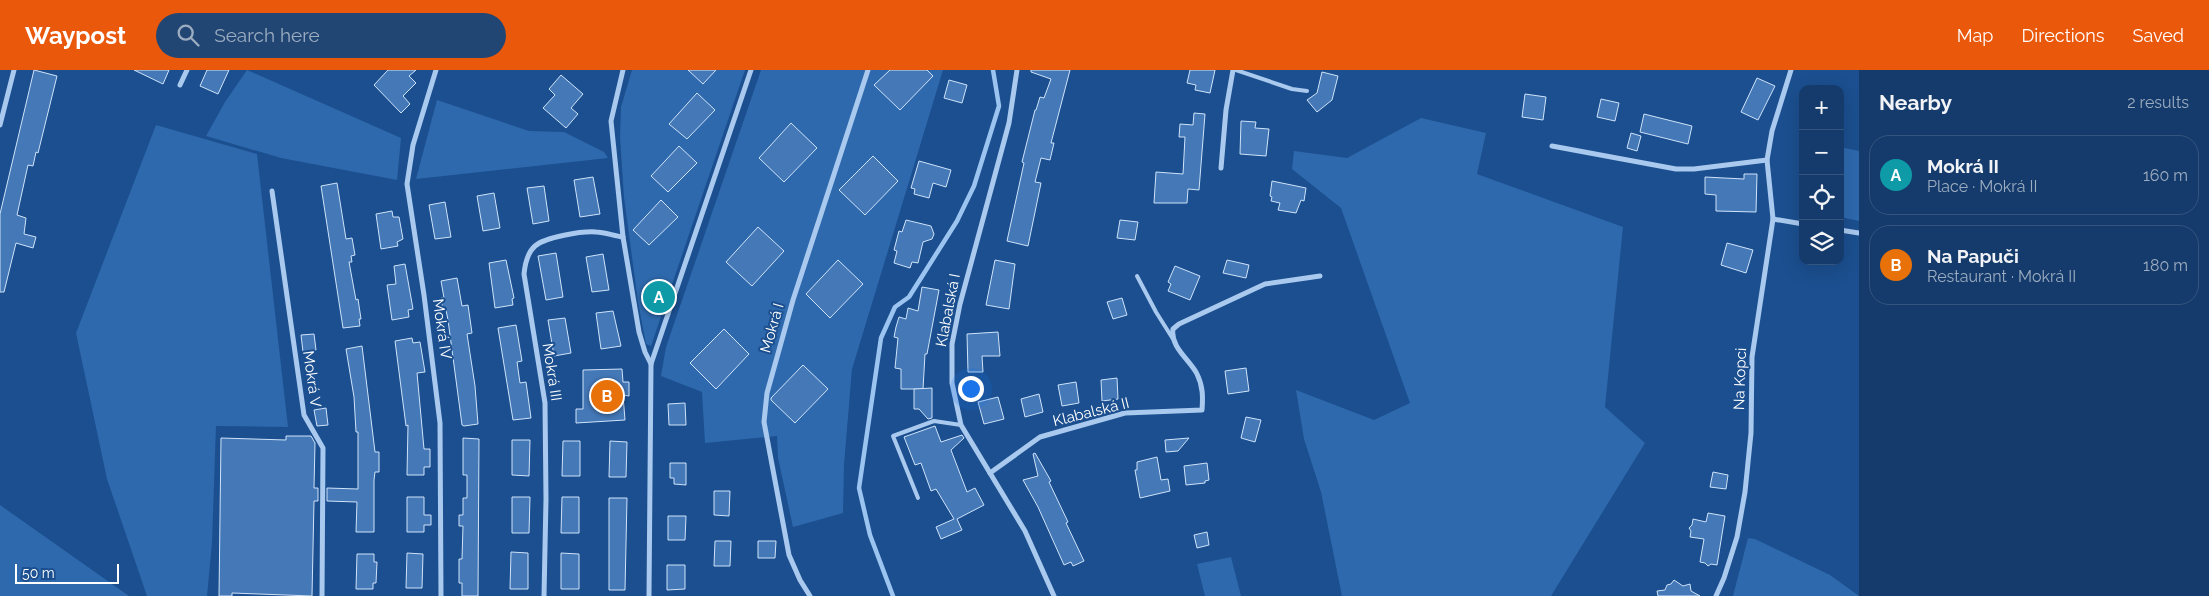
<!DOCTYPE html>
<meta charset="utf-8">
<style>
:root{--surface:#143b6b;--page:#214673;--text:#f1f3f6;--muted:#9dadc1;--line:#33557e;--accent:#ea580c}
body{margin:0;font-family:Raleway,sans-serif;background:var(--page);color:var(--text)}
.controls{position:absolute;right:15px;top:15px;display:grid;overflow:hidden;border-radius:10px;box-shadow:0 5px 20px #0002}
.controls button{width:45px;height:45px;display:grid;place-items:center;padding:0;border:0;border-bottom:1px solid var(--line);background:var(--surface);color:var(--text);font:25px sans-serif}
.scale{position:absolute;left:15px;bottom:12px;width:104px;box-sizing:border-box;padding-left:5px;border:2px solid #fff;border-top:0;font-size:14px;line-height:18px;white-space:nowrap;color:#fff;-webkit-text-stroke:4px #1b4f8f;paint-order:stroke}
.you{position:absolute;left:970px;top:318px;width:18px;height:18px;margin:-12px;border:4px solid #fff;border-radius:50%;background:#1a73e8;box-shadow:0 0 0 8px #1a73e833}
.badge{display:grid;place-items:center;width:32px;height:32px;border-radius:50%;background:var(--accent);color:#fff;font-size:16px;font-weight:700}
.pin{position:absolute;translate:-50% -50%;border:2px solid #fff;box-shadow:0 1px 5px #0006}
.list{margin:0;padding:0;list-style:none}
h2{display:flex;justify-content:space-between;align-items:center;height:65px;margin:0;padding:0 20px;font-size:21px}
h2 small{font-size:16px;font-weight:400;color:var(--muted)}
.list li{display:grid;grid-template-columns:32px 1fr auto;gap:15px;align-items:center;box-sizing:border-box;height:80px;margin:0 10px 10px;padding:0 10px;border:1px solid var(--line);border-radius:20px}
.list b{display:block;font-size:19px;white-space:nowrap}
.list p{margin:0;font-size:16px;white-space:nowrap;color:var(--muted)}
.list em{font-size:16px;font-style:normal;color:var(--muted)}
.icon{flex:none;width:28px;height:28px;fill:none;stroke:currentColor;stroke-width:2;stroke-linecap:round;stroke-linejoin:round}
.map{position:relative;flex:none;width:1859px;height:526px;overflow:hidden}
header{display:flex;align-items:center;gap:30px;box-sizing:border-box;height:70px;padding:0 25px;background:var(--accent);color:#fff}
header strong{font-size:24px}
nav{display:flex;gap:28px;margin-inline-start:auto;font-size:18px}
.search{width:350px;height:45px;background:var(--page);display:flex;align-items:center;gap:12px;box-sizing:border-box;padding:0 18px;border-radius:28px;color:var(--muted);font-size:19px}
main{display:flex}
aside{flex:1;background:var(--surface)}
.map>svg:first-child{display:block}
.green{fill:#2e69ad}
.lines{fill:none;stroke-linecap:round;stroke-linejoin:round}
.stream{stroke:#9cc4f0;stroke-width:4.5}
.building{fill:#4478b7;stroke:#cfe3fa}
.service{stroke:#a9c9ee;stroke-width:4}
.minor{stroke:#a9c9ee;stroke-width:5}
.labels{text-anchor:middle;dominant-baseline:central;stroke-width:4;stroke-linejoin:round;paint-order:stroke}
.street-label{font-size:15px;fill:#fff;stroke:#1b4f8f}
</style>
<header>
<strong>Waypost</strong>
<div class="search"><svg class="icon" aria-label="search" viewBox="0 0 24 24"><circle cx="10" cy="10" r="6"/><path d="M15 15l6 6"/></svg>Search here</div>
<nav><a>Map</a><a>Directions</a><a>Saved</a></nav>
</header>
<main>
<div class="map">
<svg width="1859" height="526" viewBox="0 0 1859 526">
<rect width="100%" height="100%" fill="#1b4f8f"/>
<g class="green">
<polygon points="247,0 401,68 397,110 281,88 206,66 225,32"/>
<polygon points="632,0 745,0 651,276 646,274 638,232 624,127 620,67 621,37"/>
<polygon points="761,0 943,0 852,299 844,395 843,443 793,457 778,388 777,366 705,373 702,322 661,306 666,277"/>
<polygon points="437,30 529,61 564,62 604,82 608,88 416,109"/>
<polygon points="1421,48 1486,63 1477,104 1623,157 1605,337 1645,373 1551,526 1342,526 1321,422 1304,369 1296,320 1374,350 1410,333 1341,138 1292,99 1294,81 1347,88"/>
<polygon points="156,55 257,84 288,357 216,356 212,473 207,526 147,526 107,409 76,263"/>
<polygon points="1840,77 1859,81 1859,151 1840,147"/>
<polygon points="0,435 129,526 0,526"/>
<polygon points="1748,468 1755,469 1830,505 1859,526 1733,526"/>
<polygon points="1231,487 1241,526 1205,526 1197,494"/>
</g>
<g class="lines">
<polyline class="stream" points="893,526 870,465 859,418 881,268 895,237 909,227 957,151 974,116 999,36 993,0"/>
</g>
<g class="building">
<polygon points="34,0 57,6 38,83 36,82 33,96 28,95 17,145 26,148 24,164 36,167 33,178 16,173 4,222 0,222 0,144"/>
<polygon points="134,0 169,0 163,14"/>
<polygon points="207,0 229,0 218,24 200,16"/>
<polygon points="388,0 416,0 409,6 416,13 403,26 410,34 401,43 374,15"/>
<polygon points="688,0 716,0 703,14"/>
<polygon points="890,0 927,0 933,6 900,40 874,15"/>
<polygon points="1031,0 1070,0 1051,73 1054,73 1050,90 1041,88 1035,112 1041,113 1028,176 1007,171 1024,93 1022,92 1035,40 1036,40 1040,27 1044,28 1051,9 1031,2"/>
<polygon points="1190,0 1215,0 1210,23 1195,20 1196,15 1187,13"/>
<polygon points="1322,2 1338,6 1332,30 1317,42 1307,30 1317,23"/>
<polygon points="561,5 583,24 571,38 578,44 566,58 543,38 555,25 549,19"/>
<polygon points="1757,8 1775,16 1758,50 1741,42"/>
<polygon points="949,10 967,15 962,33 944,28"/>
<polygon points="697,23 715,40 687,69 669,54"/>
<polygon points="1525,24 1546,27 1543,50 1522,47"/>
<polygon points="1601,29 1619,33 1615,51 1597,47"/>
<polygon points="1194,43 1205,44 1199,120 1188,119 1187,133 1154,133 1156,102 1183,104 1185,67 1179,67 1180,54 1193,55"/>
<polygon points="1644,44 1692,56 1688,74 1640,62"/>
<polygon points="1241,51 1256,52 1255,58 1269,59 1266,86 1240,84"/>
<polygon points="791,53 817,78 784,112 759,88"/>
<polygon points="1631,63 1641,66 1637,81 1627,78"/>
<polygon points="679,76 697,93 668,122 651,106"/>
<polygon points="873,86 898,111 865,145 839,120"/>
<polygon points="919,91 951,100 946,117 933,113 929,128 914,124 915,119 911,118"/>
<polygon points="1744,104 1757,104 1756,142 1716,141 1716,125 1705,124 1705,107 1744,109"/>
<polygon points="593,107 600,144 580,147 574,110"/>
<polygon points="1272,111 1306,118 1304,131 1301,130 1296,143 1278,140 1280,133 1271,131 1272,127 1270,126"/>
<polygon points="337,113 346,169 352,168 355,185 351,186 352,192 349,192 356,230 358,229 361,249 359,249 360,256 343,258 321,116"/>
<polygon points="544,116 549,151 533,154 527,118"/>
<polygon points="494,123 500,158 483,161 477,126"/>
<polygon points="661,130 678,147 649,175 633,160"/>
<polygon points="445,132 451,167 435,169 429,135"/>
<polygon points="392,141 393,147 399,147 403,169 397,172 398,176 381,179 376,144"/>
<polygon points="906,150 931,156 934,164 932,169 923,172 918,193 912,192 910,198 894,193 897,181 894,180 899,161 902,162"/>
<polygon points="1120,150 1138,152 1135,170 1117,168"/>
<polygon points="758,157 784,181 752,216 726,192"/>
<polygon points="1727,173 1753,180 1746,203 1721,195"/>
<polygon points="556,183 563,227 546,230 538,186"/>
<polygon points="603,184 609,220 592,222 586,187"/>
<polygon points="506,190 514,228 512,229 513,235 495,238 489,193"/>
<polygon points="838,190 863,214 830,248 806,224"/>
<polygon points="995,190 1015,194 1009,239 986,235"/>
<polygon points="1227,190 1249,195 1246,208 1223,203"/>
<polygon points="405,194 413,239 408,240 409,247 392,250 387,215 396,214 394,196"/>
<polygon points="1175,196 1200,206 1190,230 1168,221 1171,214 1168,212"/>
<polygon points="457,208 462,236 468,235 472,263 467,264 475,316 478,354 464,356 462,355 448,250 446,240 443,241 441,228 444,228 441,211"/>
<polygon points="922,217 939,220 927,284 925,284 923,319 901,319 901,299 895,298 898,268 894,267 896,257 899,247 906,249 908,238 918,241"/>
<polygon points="1122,228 1127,245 1113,249 1107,232"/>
<polygon points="613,241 621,276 601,279 596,243"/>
<polygon points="565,248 571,283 554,286 548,250"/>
<polygon points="516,255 522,291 517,292 520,313 526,312 531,348 513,350 498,258"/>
<polygon points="724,259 749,284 716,319 690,293"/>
<polygon points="998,262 1000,286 982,286 983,302 968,302 967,264"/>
<polygon points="314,264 316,280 303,282 301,265"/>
<polygon points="412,268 413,273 420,272 425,302 417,303 424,379 430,379 430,397 424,397 424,405 407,405 408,355 406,356 395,271"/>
<polygon points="362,276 375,382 379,382 379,402 375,402 374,410 374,462 356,462 357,432 327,431 327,418 358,419 358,362 356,362 354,327 346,279"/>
<polygon points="803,295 828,319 795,353 771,330 771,328"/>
<polygon points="1246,298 1249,321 1228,324 1225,301"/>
<polygon points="622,299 623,312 629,312 629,326 623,325 625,350 576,353 576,339 583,339 583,300"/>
<polygon points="1117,308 1118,329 1102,331 1101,310"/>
<polygon points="1076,312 1079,333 1062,336 1058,315"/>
<polygon points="932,318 932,348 928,349 919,339 914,339 914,319"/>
<polygon points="1039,324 1043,342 1025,347 1021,329"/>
<polygon points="998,327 1004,349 984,354 978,332"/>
<polygon points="685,333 686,355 669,355 668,334"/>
<polygon points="326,338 328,355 317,356 314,340"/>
<polygon points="1246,347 1261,350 1255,372 1241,368"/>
<polygon points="935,356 941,372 962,365 964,368 951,380 967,422 975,418 984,435 957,449 962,460 941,469 936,457 954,449 936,419 931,421 921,393 915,395 904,367"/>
<polygon points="286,366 311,366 315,373 314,418 318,418 318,431 314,431 312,526 232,523 232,526 219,526 221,368 286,370"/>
<polygon points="463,368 479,369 478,526 462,526 462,513 459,513 459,489 462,489 463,456 459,456 459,445 463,445 463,428 467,428 467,405 463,405"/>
<polygon points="1189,368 1178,381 1166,382 1165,370"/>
<polygon points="512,370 530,370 529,406 512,405"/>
<polygon points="563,371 580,371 580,406 562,406"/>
<polygon points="610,371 627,372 626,407 609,407"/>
<polygon points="1035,383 1051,411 1049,412 1068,452 1066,453 1084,491 1073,496 1071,492 1064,495 1038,437 1023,410 1038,406 1033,384"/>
<polygon points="1157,387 1161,410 1168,409 1170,421 1140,428 1135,400 1137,400 1137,392"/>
<polygon points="670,393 686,393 686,415 674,414 674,408 670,408"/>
<polygon points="1207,393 1209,410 1205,411 1205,413 1186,415 1184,396"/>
<polygon points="1713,402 1728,405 1726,419 1710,417"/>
<polygon points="714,421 730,421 729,446 714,445"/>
<polygon points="407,427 424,427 424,445 431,445 431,455 424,455 424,462 407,462"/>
<polygon points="512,427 530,427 529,463 512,463"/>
<polygon points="562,427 579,427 579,463 561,463"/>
<polygon points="609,428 627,428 625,520 609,520"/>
<polygon points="1708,443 1725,446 1717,495 1711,494 1708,496 1705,493 1700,492 1704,469 1690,467 1691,461 1689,458 1692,455 1693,449 1706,452"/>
<polygon points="668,446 686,446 685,470 668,470"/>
<polygon points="1207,462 1209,475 1197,478 1194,465"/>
<polygon points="715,471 731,471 730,496 714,496"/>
<polygon points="758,471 776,471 775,488 758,488"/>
<polygon points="511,482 528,483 528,519 510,519"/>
<polygon points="407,483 423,484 422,518 406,518"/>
<polygon points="561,483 579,484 579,519 561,519"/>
<polygon points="357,484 374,484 374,492 377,492 376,513 373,513 373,519 356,519"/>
<polygon points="667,495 685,495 685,519 667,520"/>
<polygon points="1674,510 1683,516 1690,514 1691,521 1700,526 1658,526 1657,521 1665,520 1667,515 1671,514"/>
</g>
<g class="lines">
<g class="service">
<polyline points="1236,0 1292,19 1307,21"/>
<polyline points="1137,206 1156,242 1173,269"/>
<polyline points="918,428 893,366 934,351 961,355"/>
</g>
<g class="minor">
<polyline points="436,0 413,75 407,114 424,225 440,353 441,526"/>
<polyline points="623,0 611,51 623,167 639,262 645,282 651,294"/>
<polyline points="1017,0 1009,53 960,234 952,274 952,313 961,355 1025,461 1054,526"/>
<polyline points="180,15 187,0"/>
<polyline points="0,55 14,0"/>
<polyline points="1552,76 1676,99 1694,99 1767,90"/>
<polyline points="1221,98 1226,40 1233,0"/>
<polyline points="272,121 304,345 323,378 322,526"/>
<polyline points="1773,149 1803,154"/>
<polyline points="1840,160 1859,163"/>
<path d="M990,403L1040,367L1125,343L1202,340C1203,327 1203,316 1197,304C1190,290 1170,277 1173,259L1179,254L1265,214L1320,206"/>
<path d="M544,526L546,429L545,333L524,204C525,194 527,183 535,176C545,167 582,161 596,162C605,162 614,166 623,167"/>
<polyline points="649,526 651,294 751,0"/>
<polyline points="810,526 800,510 789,485 764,352 767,323 793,230 868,0"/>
<polyline points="1716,526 1724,508 1737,467 1745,422 1751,363 1752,287 1773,149 1767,90 1772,61 1791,0"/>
</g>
</g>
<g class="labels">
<g class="street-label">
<text transform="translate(948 240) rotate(-79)">Klabalská I</text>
<text transform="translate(772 258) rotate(-74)">Mokrá I</text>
<text transform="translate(442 259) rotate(82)">Mokrá IV</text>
<text transform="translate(552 302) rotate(81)">Mokrá III</text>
<text transform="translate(312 309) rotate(82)">Mokrá V</text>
<text transform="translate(1740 309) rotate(-88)">Na Kopci</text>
<text transform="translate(1091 342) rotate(-14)">Klabalská II</text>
</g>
</g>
</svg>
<div class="controls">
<button>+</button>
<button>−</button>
<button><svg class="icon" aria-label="locate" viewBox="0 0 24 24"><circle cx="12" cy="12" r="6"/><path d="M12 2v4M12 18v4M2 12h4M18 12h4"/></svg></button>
<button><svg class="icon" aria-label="layers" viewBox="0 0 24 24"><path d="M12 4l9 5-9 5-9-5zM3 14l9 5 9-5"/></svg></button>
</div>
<div class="scale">50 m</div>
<div class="you"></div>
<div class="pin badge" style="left:659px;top:227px;background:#0f9aa8">A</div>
<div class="pin badge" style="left:607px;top:326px;background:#e8710a">B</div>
</div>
<aside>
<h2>Nearby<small>2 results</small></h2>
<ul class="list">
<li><span class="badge" style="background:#0f9aa8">A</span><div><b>Mokrá II</b><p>Place · Mokrá II</p></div><em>160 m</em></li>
<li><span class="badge" style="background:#e8710a">B</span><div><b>Na Papuči</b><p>Restaurant · Mokrá II</p></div><em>180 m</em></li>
</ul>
</aside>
</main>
